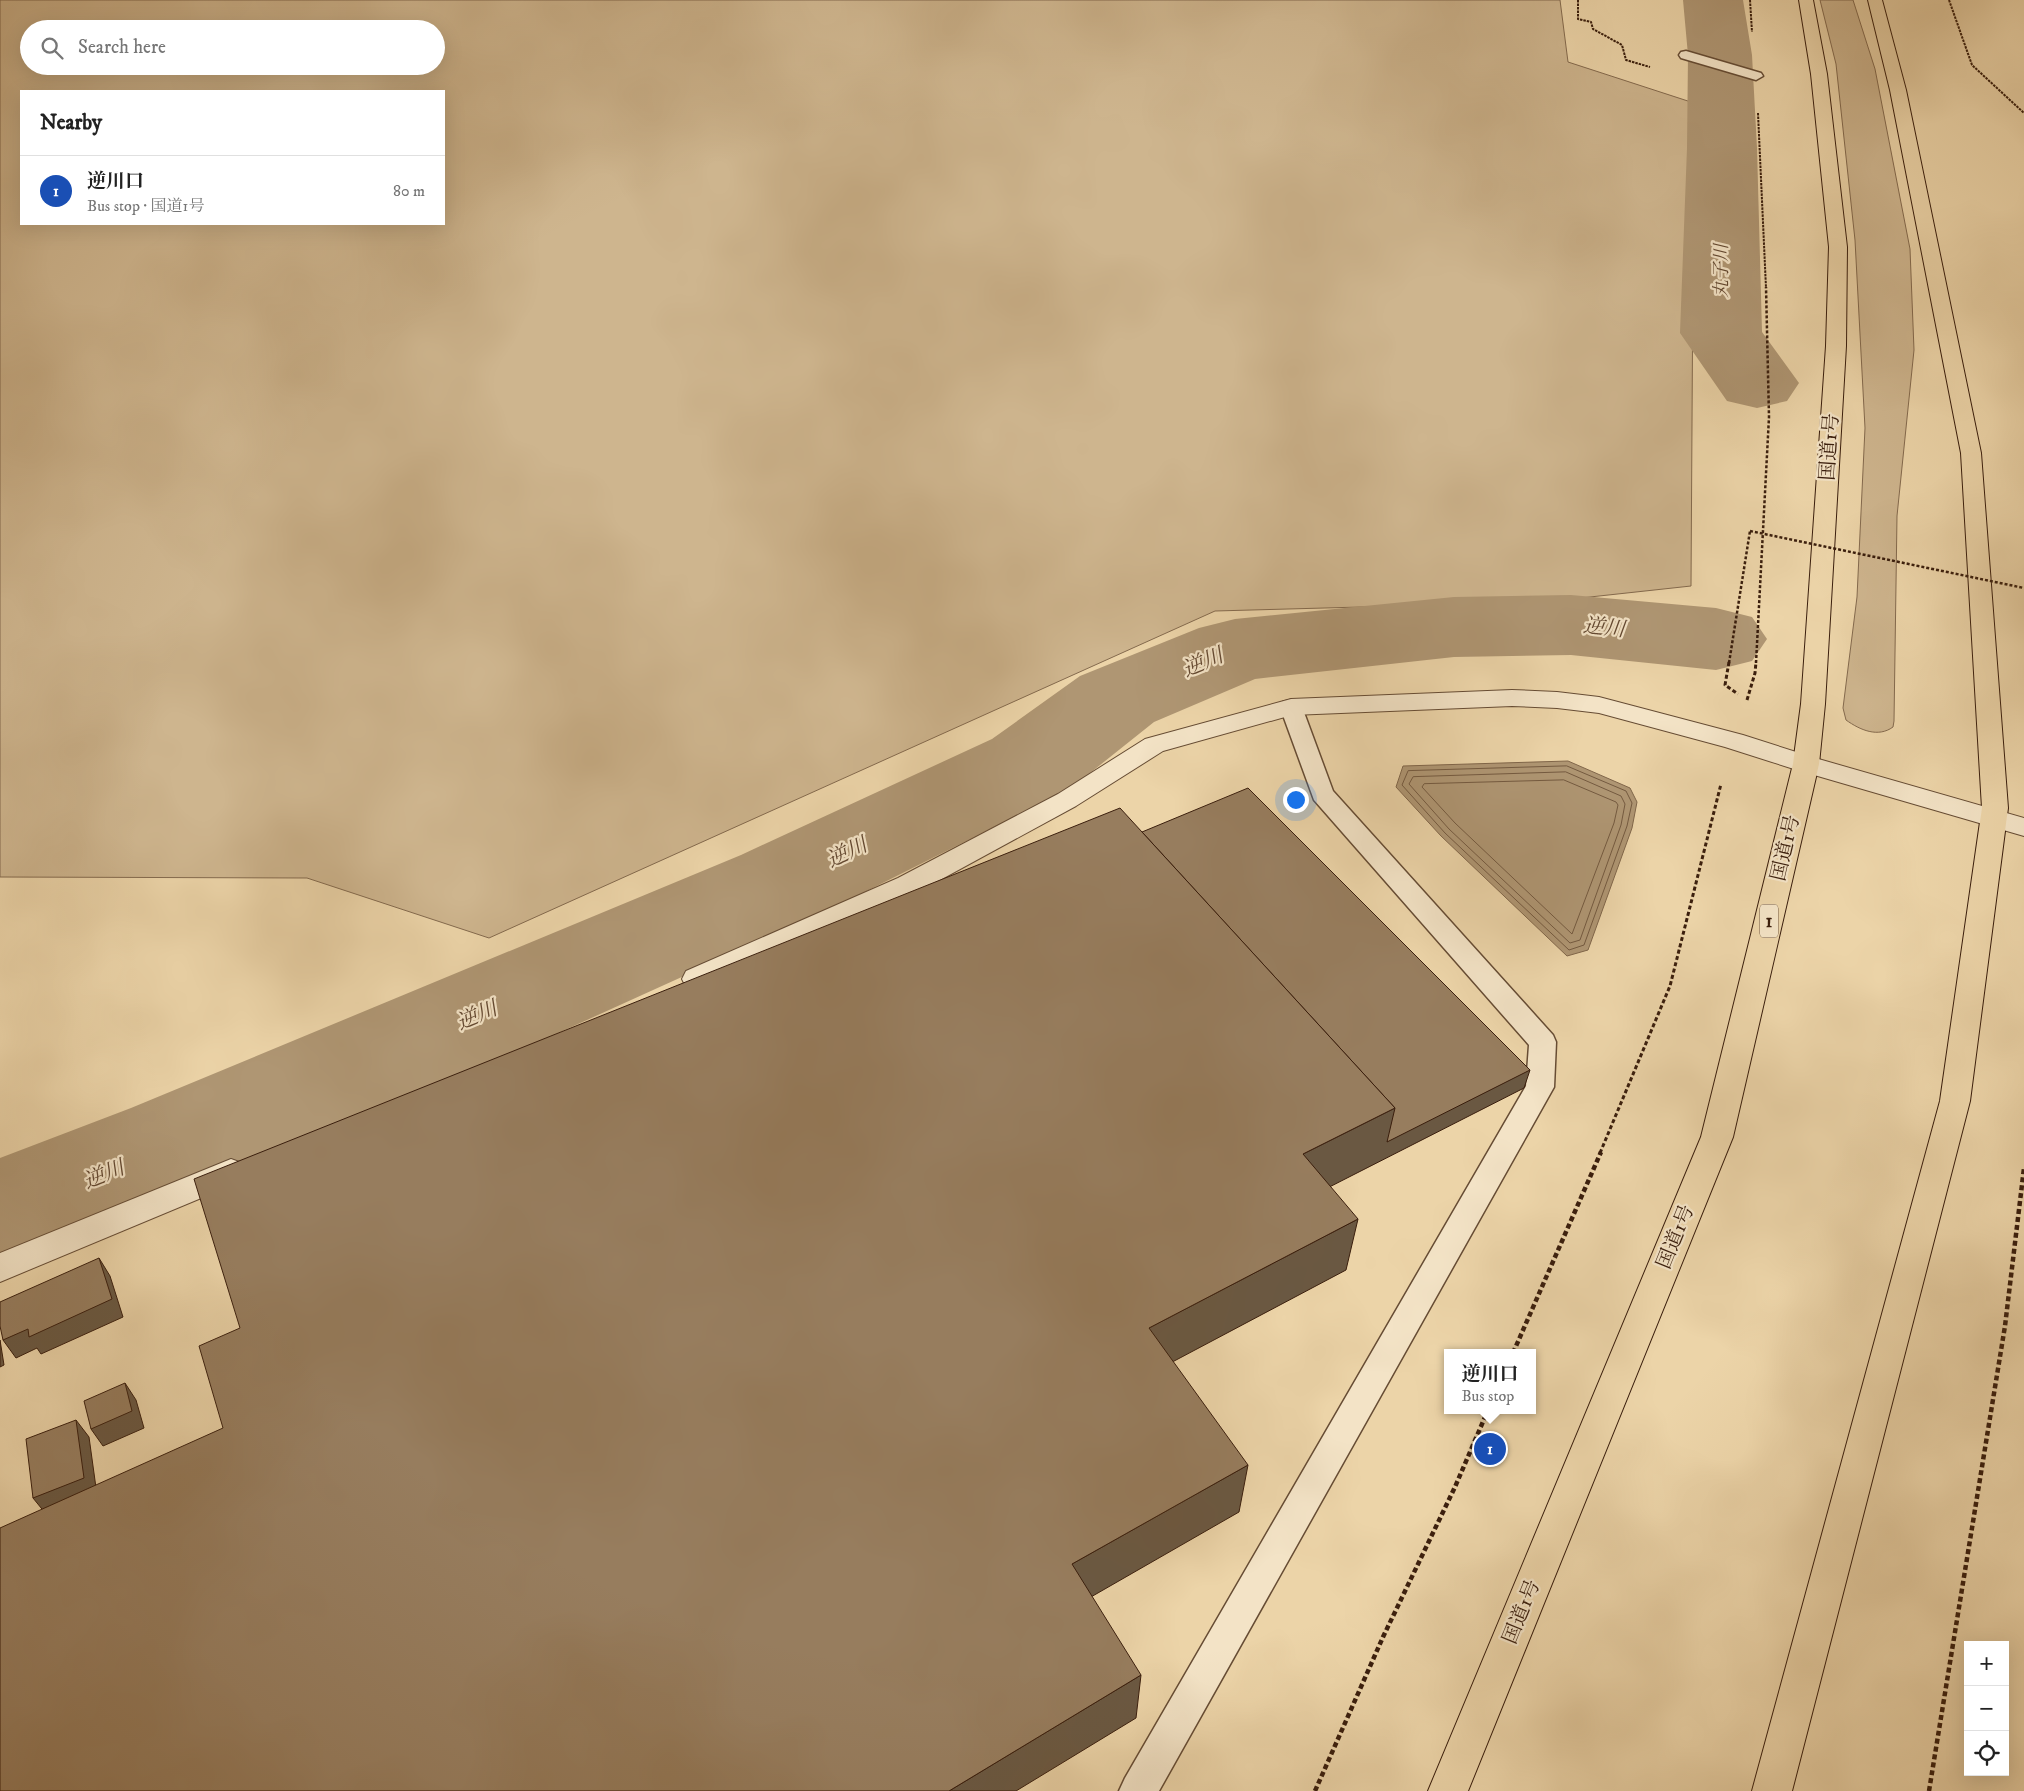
<!DOCTYPE html>
<meta charset="utf-8">
<style>
:root{--surface:#fff;--page:#f2f2f2;--text:#222;--muted:#767676;--line:#e0e0e0;--accent:#0f766e}
body{margin:0;font-family:"IM FELL DW Pica","Noto Serif JP",serif;background:var(--page);color:var(--text)}
.controls{position:absolute;right:15px;bottom:15px;display:grid;overflow:hidden;border-radius:0px;box-shadow:0 5px 20px #0002}
.controls button{width:45px;height:45px;display:grid;place-items:center;padding:0;border:0;border-bottom:1px solid var(--line);background:var(--surface);color:var(--text);font:25px sans-serif}
.you{position:absolute;left:1295px;top:799px;width:18px;height:18px;margin:-12px;border:4px solid #fff;border-radius:50%;background:#1a73e8;box-shadow:0 0 0 8px #1a73e833}
.badge{display:grid;place-items:center;width:32px;height:32px;border-radius:50%;background:var(--accent);color:#fff;font-size:16px;font-weight:700}
.pin{position:absolute;translate:-50% -50%;border:2px solid #fff;box-shadow:0 1px 5px #0006}
.popup{position:absolute;left:1444px;top:1349px;width:92px;height:65px;box-sizing:border-box;display:grid;place-content:center;border-radius:0px;background:var(--surface);filter:drop-shadow(0 1px 4px #0005);font-size:16px;white-space:nowrap;color:var(--muted)}
.popup b{font-size:19px;color:var(--text)}
.popup::after{content:'';position:absolute;left:50%;top:100%;margin-left:-10px;border:10px solid transparent;border-top-color:var(--surface)}
.list{margin:0;padding:0;list-style:none}
h2{display:flex;justify-content:space-between;align-items:center;height:65px;margin:0;padding:0 20px;font-size:21px}
h2 small{font-size:16px;font-weight:400;color:var(--muted)}
.list li{display:grid;grid-template-columns:32px 1fr auto;gap:15px;align-items:center;box-sizing:border-box;height:70px;padding:0 20px;border-top:1px solid var(--line)}
.list b{display:block;font-size:19px;white-space:nowrap}
.list p{margin:0;font-size:16px;white-space:nowrap;color:var(--muted)}
.list em{font-size:16px;font-style:normal;color:var(--muted)}
.icon{flex:none;width:28px;height:28px;fill:none;stroke:currentColor;stroke-width:2;stroke-linecap:round;stroke-linejoin:round}
.map{position:relative;flex:none;width:2024px;height:1791px;overflow:hidden}
.search{position:absolute;background:var(--surface);box-shadow:0 5px 20px #0002;left:20px;top:20px;width:425px;height:55px;display:flex;align-items:center;gap:12px;box-sizing:border-box;padding:0 18px;border-radius:28px;color:var(--muted);font-size:19px}
.panel{position:absolute;background:var(--surface);box-shadow:0 5px 20px #0002;left:20px;top:90px;width:425px;height:135px;border-radius:0px}
.map>svg:first-child{display:block}
.green{fill:#ceb58e;stroke:#846a4e;fill-rule:evenodd}
.water{fill:#af9673;stroke:#80664a}
.lines{fill:none;stroke-linecap:round;stroke-linejoin:round}
.shore{stroke:#745a40;stroke-width:1}
.river{fill:#af9673;fill-rule:evenodd}
.service-casing{stroke:#664c34;stroke-width:3}
.minor-casing{stroke:#664c34;stroke-width:2}
.trunk-casing{stroke:#3a1e0d;stroke-width:2}
.path-far3{stroke:#3a1e0d;stroke-width:2;stroke-dasharray:2.5 1;stroke-linecap:butt}
.path-far2{stroke:#3a1e0d;stroke-width:2.5;stroke-dasharray:3 2;stroke-linecap:butt}
.path-far1{stroke:#3a1e0d;stroke-width:3;stroke-dasharray:4 2.5;stroke-linecap:butt}
.path{stroke:#3a1e0d;stroke-width:4.5;stroke-dasharray:5 3;stroke-linecap:butt}
.service{fill:#f3e3c6;fill-rule:evenodd}
.minor{fill:#f3e3c6;fill-rule:evenodd}
.trunk{fill:#ecd4a8;fill-rule:evenodd}
.path-bridge{stroke:#3a1e0d;stroke-width:2.5;stroke-dasharray:3 2;stroke-linecap:butt}
.shaded-wall{fill:#6a5842;stroke:#3a1e0d}
.building{fill:#977d5e;stroke:#3a1e0d}
.labels{text-anchor:middle;dominant-baseline:central;stroke-width:4.5;stroke-linejoin:round;paint-order:stroke}
.far-water-label{font-size:18px;font-style:italic;fill:#634831;stroke:#f3e3c6}
.shield{fill:#f3e3c6;stroke:#725944;stroke-width:1}
.shield-label{font-size:19px;font-weight:bold;fill:#3a1e0d}
.street-label{font-size:20px;fill:#3a1e0d;stroke:#f3e3c6}
.water-label{font-size:21px;font-style:italic;fill:#634831;stroke:#f3e3c6}
</style>
<div class="map">
<svg width="2024" height="1791" viewBox="0 0 2024 1791">
<rect width="100%" height="100%" fill="#ecd4a8"/>
<filter id="stains"><feTurbulence type="fractalNoise" baseFrequency=".004" numOctaves="4"/><feColorMatrix values="0 0 0 0 .2 0 0 0 0 .09 0 0 0 0 .02 0 0 0 .5 -.17"/></filter>
<radialGradient id="worn" r=".72"><stop offset=".6" stop-color="#630" stop-opacity="0"/><stop offset="1" stop-color="#630" stop-opacity=".3"/></radialGradient>
<g class="green">
<path d="M0,0H1560L1568,62L1694,103L1691,586L1544,602L1215,611L489,938L307,878L0,877ZM29,29H436V66H29ZM444,91V224H21V91Z"/>
<path d="M1820,0H1853L1875,69L1910,249L1914,350L1897,516L1894,721L1893,727C1878,738 1860,730 1846,720L1843,708L1857,597L1865,428L1855,240L1836,64Z"/>
</g>
<polygon class="water" points="1568,761 1630,788 1637,802 1632,828 1588,950 1567,956 1441,836 1396,787 1403,766"/>
<g class="lines">
<g class="shore">
<polygon points="1567,766 1626,791 1632,803 1627,826 1584,945 1569,950 1445,833 1402,785 1408,771"/>
<polygon points="1566,772 1621,796 1625,804 1621,825 1580,940 1570,943 1449,829 1409,784 1413,777"/>
<polygon points="1564,780 1616,802 1618,805 1614,823 1572,934 1455,823 1422,787 1424,784"/>
</g>
<g class="river">
<polygon points="1683,0 1743,0 1752,55 1757,148 1762,332 1799,383 1787,401 1757,408 1727,401 1680,333 1687,148 1688,55"/>
<polygon points="1571,595 1716,608 1752,617 1767,639 1752,661 1716,670 1571,655 1454,657 1255,679 1154,722 1070,789 823,913 225,1184 49,1258 0,1274 0,1158 131,1108 741,855 992,739 1080,676 1199,628 1235,619 1454,597"/>
</g>
<g class="service-casing">
<g id="service">
<polygon points="1686,51 1761,73 1763,76 1756,80 1681,58 1679,55 1681,52"/>
<polygon points="1291,700 1299,702 1302,707 1333,791 1553,1035 1556,1042 1554,1087 1159,1791 1119,1791 1125,1778 1526,1086 1529,1045 1314,800 1280,707 1283,702"/>
</g>
</g>
<g class="minor-casing">
<g id="minor">
<polygon points="1512,690 1557,692 1599,697 1743,735 1815,758 2024,818 2024,836 1797,770 1725,747 1599,713 1557,708 1512,706 1292,715 1163,751 1076,806 918,892 706,987 696,990 686,987 682,979 686,971 898,878 1058,794 1145,739 1291,699"/>
<polygon points="231,1159 242,1163 247,1172 242,1181 0,1282 0,1253"/>
</g>
</g>
<g class="trunk-casing">
<g id="trunk">
<polygon points="1799,0 1813,0 1827,74 1847,247 1846,346 1825,704 1819,764 1733,1137 1468,1791 1428,1791 1701,1137 1793,764 1801,704 1826,346 1829,247 1811,74"/>
<polygon points="1868,0 1882,0 1906,90 1981,453 2008,808 1970,1101 1792,1791 1752,1791 1940,1101 1982,808 1961,453 1890,90"/>
</g>
</g>
<g class="path-far3">
<polyline points="1578,0 1578,19 1591,22 1593,29 1622,45 1626,60 1650,67"/>
<polyline points="1750,0 1752,32"/>
<polyline points="1949,0 1972,65 2024,113"/>
<polyline points="1758,113 1766,288"/>
</g>
<g class="path-far2">
<polyline points="1729,663 1750,531"/>
<polyline points="1756,663 1769,417 1766,287"/>
</g>
<g class="path-far1">
<polyline points="1729,662 1725,685 1738,694"/>
<polyline points="1747,700 1755,673 1756,662"/>
<polyline points="1600,1153 1670,986 1721,784"/>
</g>
<g class="path">
<polyline points="1513,1353 1601,1152"/>
<polyline points="1315,1791 1383,1637 1455,1487 1488,1410"/>
<polyline points="1929,1791 2005,1326 2024,1168"/>
</g>
<use href="#service" class="service"/>
<use href="#minor" class="minor"/>
<use href="#trunk" class="trunk"/>
<polyline class="path-bridge" points="1750,531 2024,588"/>
</g>
<g class="shaded-wall">
<polygon points="1530,1070 1524,1088 1294,1205 1303,1154 1395,1108"/>
<polygon points="1358,1219 1346,1270 1144,1377 1149,1328"/>
<polygon points="99,1258 110,1276 123,1317 41,1354 37,1348 16,1358 3,1340"/>
<polygon points="0,1340 4,1365 0,1367"/>
<polygon points="125,1383 136,1400 144,1428 103,1446 91,1429"/>
<polygon points="76,1420 89,1437 97,1495 46,1514 33,1498"/>
<polygon points="1248,1465 1239,1512 1070,1609 1072,1564"/>
<polygon points="1141,1675 1136,1718 1016,1791 949,1791"/>
</g>
<g class="building">
<polygon points="1248,788 1530,1070 1387,1142 1395,1108 1142,832"/>
<polygon points="1120,808 1395,1108 1303,1154 1358,1219 1149,1328 1248,1465 1072,1564 1141,1675 949,1791 0,1791 0,1528 223,1428 199,1346 240,1328 194,1179"/>
<polygon points="99,1258 112,1299 29,1337 28,1329 3,1340 0,1326 0,1302"/>
<polygon points="125,1383 132,1411 91,1429 84,1401"/>
<polygon points="76,1420 84,1478 33,1498 26,1439"/>
</g>
<g class="labels">
<g class="far-water-label">
<text transform="translate(1722 271) rotate(-90)">丸子川</text>
</g>
<rect class="shield" x="1760" y="904.5" width="18" height="33" rx="4"/>
<g class="shield-label">
<text x="1769" y="921">1</text>
</g>
<g class="street-label">
<text transform="translate(1830 447) rotate(-86)">国道1号</text>
<text transform="translate(1786 848) rotate(-77)">国道1号</text>
<text transform="translate(1676 1237) rotate(-68)">国道1号</text>
<text transform="translate(1522 1612) rotate(-68)">国道1号</text>
</g>
<g class="water-label">
<text transform="translate(1604 628) rotate(6)">逆川</text>
<text transform="translate(1203 663) rotate(-23)">逆川</text>
<text transform="translate(847 853) rotate(-26)">逆川</text>
<text transform="translate(477 1016) rotate(-23)">逆川</text>
<text transform="translate(104 1175) rotate(-22)">逆川</text>
</g>
</g>
<rect width="100%" height="100%" filter="url(#stains)"/>
<rect width="100%" height="100%" fill="url(#worn)"/>
</svg>
<div class="controls">
<button>+</button>
<button>−</button>
<button><svg class="icon" aria-label="locate" viewBox="0 0 24 24"><circle cx="12" cy="12" r="6"/><path d="M12 2v4M12 18v4M2 12h4M18 12h4"/></svg></button>
</div>
<div class="you"></div>
<div class="pin badge" style="left:1490px;top:1449px;background:#1a4fb4">1</div>
<div class="popup"><b>逆川口</b>Bus stop</div>
<div class="search"><svg class="icon" aria-label="search" viewBox="0 0 24 24"><circle cx="10" cy="10" r="6"/><path d="M15 15l6 6"/></svg>Search here</div>
<section class="panel">
<h2>Nearby<small></small></h2>
<ul class="list">
<li><span class="badge" style="background:#1a4fb4">1</span><div><b>逆川口</b><p>Bus stop · 国道1号</p></div><em>80 m</em></li>
</ul>
</section>
</div>
